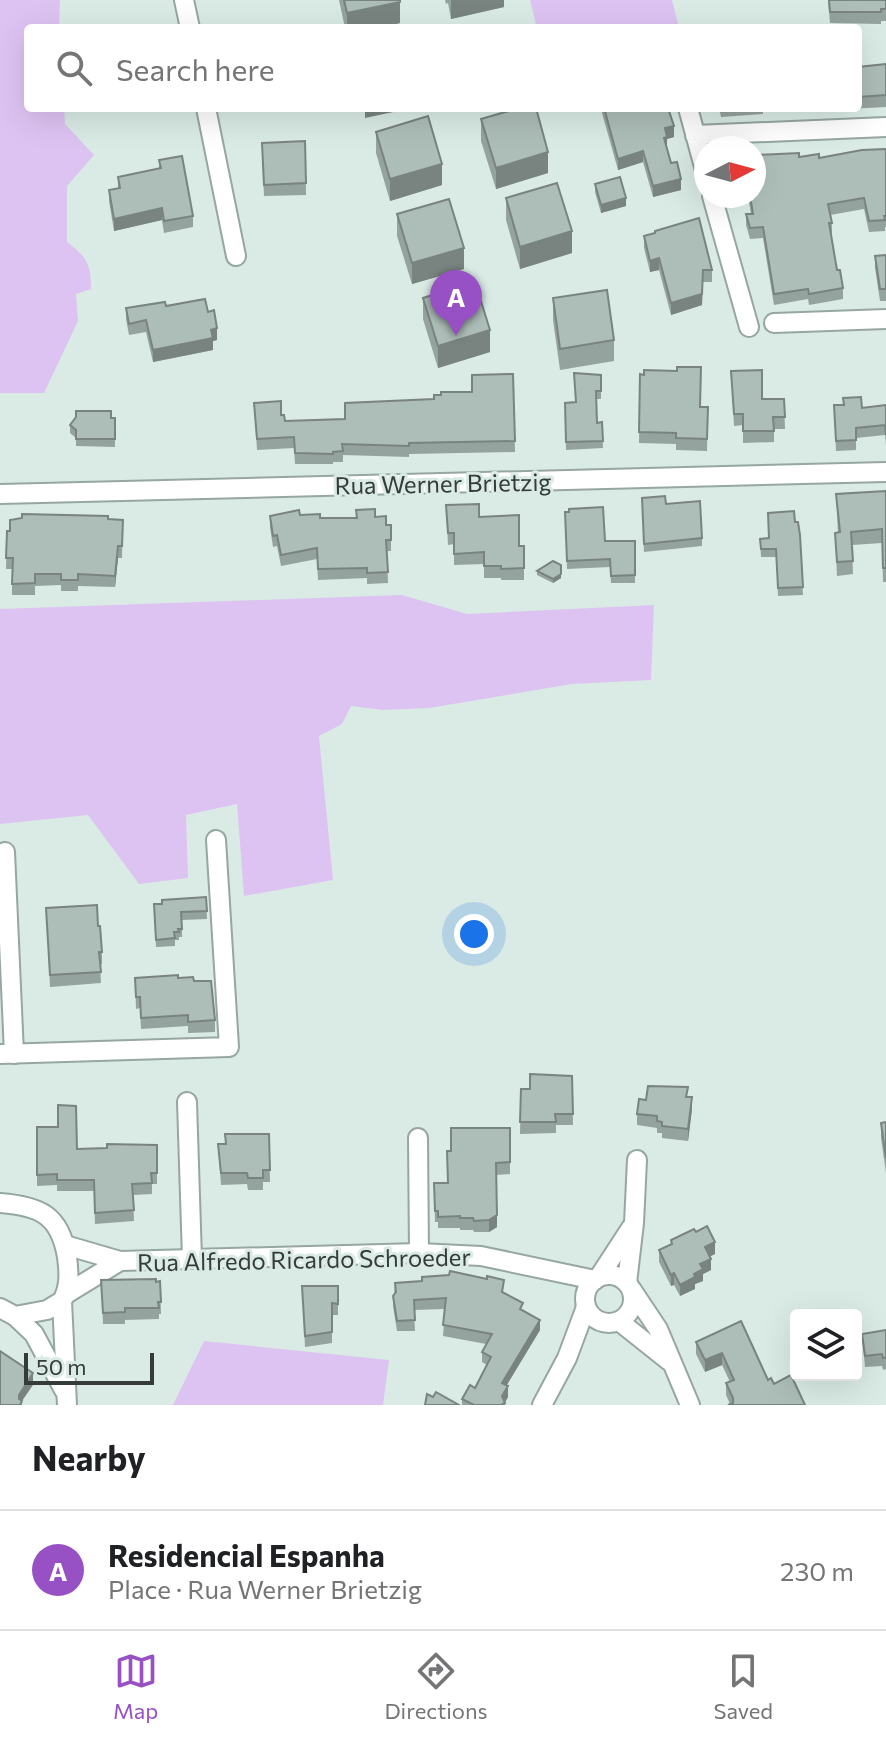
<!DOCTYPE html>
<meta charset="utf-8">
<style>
:root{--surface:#fff;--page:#f2f2f2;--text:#202124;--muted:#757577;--line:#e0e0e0;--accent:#9851c4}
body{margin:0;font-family:Commissioner,sans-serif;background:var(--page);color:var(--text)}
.controls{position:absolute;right:24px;bottom:24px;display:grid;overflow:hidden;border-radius:8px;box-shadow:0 8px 32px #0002}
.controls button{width:72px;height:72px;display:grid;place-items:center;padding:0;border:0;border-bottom:2px solid var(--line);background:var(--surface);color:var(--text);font:40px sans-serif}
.compass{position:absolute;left:694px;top:136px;width:72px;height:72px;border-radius:50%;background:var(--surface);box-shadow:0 8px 32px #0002;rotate:84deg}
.scale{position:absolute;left:24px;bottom:20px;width:130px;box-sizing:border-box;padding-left:8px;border:4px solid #353b39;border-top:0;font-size:22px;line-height:28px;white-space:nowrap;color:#353b39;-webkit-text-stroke:6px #daebe5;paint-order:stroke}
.you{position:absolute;left:474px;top:934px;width:28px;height:28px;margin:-20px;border:6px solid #fff;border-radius:50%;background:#1a73e8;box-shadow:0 0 0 12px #1a73e833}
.badge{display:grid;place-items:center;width:52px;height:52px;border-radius:50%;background:var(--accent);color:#fff;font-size:26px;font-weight:700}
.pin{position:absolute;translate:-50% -66px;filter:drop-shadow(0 2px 4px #0008)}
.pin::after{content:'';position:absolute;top:42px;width:28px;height:24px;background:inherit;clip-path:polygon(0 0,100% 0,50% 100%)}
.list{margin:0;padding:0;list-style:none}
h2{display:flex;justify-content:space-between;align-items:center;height:104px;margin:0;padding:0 32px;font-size:34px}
h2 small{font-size:26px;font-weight:400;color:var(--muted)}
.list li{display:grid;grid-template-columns:52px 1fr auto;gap:24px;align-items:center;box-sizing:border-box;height:120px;padding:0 32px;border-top:2px solid var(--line)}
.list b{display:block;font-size:30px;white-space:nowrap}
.list p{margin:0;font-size:26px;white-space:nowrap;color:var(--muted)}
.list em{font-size:26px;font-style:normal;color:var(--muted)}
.icon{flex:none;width:44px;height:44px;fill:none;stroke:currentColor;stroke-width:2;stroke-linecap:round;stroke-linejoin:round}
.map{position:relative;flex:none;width:886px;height:1405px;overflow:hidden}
.search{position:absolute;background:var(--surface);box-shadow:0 8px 32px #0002;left:24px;right:24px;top:24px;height:88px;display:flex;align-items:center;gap:20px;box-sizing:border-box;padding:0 28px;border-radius:8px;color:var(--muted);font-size:30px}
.sheet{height:224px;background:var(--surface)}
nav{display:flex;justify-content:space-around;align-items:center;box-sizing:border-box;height:112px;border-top:2px solid var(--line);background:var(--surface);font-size:22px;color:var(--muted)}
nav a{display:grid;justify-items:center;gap:4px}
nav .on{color:var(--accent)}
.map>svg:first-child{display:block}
.green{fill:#ddc3f2}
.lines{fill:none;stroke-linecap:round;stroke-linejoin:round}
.street-casing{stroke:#96a6a0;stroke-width:22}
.street{stroke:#fff;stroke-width:18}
.wall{fill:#95a39e}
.shaded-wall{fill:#798481}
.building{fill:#adbdb8;stroke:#798481;stroke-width:2}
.labels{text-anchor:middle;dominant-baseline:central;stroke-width:6;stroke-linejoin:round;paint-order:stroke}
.street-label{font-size:24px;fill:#353b39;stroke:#daebe5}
</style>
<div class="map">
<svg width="886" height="1405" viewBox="0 0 886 1405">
<rect width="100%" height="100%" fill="#daebe5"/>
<g class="green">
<path d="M0,0H60L59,28H28V108H64L65,124L94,155L67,186V242C87,257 91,264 91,289L76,294L78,321L44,393H0Z"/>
<polygon points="530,0 672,0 679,28 537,28"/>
<polygon points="402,595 467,614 654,605 651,680 572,684 429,708 383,710 351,706 342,724 319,736 333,880 244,896 237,804 186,815 188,878 139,884 88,815 0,824 0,609"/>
<polygon points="204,1341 389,1360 383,1405 173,1405"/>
</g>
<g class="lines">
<g class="street-casing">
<g id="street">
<polyline points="184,0 190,28"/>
<polyline points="206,108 236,256"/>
<polyline points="688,108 706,174"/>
<polyline points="695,135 886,127"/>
<polyline points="712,196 749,327"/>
<polyline points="774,323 886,319"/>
<polyline points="0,494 886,472"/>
<polyline points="5,852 14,1054"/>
<polyline points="0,1054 229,1047 216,840"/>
<polyline points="187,1102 192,1259"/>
<polyline points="418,1138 419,1253"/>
<path d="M0,1203C40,1206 60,1215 67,1257C69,1272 70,1287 62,1301L47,1310L15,1316L0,1308"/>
<polyline points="65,1245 120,1261 419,1253 481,1256 595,1280"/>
<circle cx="609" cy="1299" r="24"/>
<polyline points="599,1277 631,1228"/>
<polyline points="627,1283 634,1223 637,1160"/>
<polyline points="632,1290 658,1329 690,1405"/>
<polyline points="66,1294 120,1261"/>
<polyline points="62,1301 67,1405"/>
<polyline points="15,1316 34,1334 64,1390"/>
<polyline points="620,1322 669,1361"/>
<polyline points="542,1405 567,1358 586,1307"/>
</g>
</g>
<use href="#street" class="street"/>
</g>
<g class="wall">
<polygon points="339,0 400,0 400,23 378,28 345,28"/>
<polygon points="445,0 504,0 504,7 451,19 448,3 446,4"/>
<polygon points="828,0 886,0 886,21 881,21 881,24 830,23"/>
<polygon points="886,64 886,107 847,109 847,108 858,108 858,67"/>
<polygon points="602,108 668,108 674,137 667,139 667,148 681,190 653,197 643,162 618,170 602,113"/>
<polygon points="719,108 763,108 763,114 721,117"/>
<polygon points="481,119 548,173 496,189 481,141"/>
<polygon points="376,132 442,185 390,201 376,153"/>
<polygon points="305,141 306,195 264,196 262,154"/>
<polygon points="886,149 886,227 885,227 885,231 869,232 864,209 830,215 832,223 832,234 831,234 837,270 843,288 843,299 809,305 808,299 774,305 763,238 750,239 746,225 746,214 751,214 748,196 754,196 799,157 819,158"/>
<polygon points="159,160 193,216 193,227 164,233 162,220 114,231 109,201 109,190 118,188 118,177 159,169"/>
<polygon points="595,184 626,206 601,213 595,192"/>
<polygon points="506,198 572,253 520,269 506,220"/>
<polygon points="397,214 464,269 412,284 397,236"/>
<polygon points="655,231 712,270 712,282 703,282 702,305 671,315 659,270 650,272 644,248 644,236 655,234"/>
<polygon points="886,255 886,301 880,301 875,268 875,256"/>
<polygon points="423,298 490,352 438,368 423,319"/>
<polygon points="553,298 614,340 614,361 560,370 553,320"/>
<polygon points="166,306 208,312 217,340 213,341 213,350 153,362 146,332 129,335 126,319 126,308"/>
<polygon points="731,371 762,399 784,399 785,429 774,429 774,442 743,443 743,425 734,426"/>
<polygon points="513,374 515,452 409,454 409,457 343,455 343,462 333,462 333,464 295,464 294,448 257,450 254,403 281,415 285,421 345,419 434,399 472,392"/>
<polygon points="640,374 700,407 708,407 707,451 676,450 676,444 639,443"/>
<polygon points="601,375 601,399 596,399 597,423 602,422 603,448 566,450 565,403 575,402"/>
<polygon points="834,405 862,408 886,405 886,445 885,435 856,438 856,450 836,451"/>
<polygon points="115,418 115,447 76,446 76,438 70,433 70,425"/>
<polygon points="886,491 886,582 883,582 882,543 852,545 853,574 837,576 835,533 838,533 836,494"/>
<polygon points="642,498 666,504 702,538 702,546 644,552"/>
<polygon points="446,505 479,517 519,546 524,546 524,580 501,580 501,578 484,578 484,564 454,565 454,544 448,545"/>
<polygon points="565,512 605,541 635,541 635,583 611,583 610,567 567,569"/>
<polygon points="300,515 320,518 357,518 375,517 386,525 391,525 391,551 387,551 388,583 367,584 367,578 318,580 317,559 281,566 277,546 273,547 270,527 270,516"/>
<polygon points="108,519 123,520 122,558 118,558 115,587 78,586 78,591 61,591 61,585 35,586 35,595 12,595 12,569 6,569 7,531"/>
<polygon points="795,522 800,535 803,595 778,596 776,557 761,557 760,539 768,538"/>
<polygon points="537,571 561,578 553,583 537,575"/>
<polygon points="206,897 207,919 182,920 182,937 179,937 179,940 175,940 175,946 156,947 154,904"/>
<polygon points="46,908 98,926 102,952 102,964 100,964 101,983 50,987"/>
<polygon points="135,978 178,978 194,981 215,1020 215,1032 188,1033 188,1026 141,1029 140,1008 136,1009"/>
<polygon points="572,1076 573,1125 556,1125 556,1133 520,1134 521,1089 530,1089"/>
<polygon points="688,1097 692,1109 688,1141 662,1138 662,1133 657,1133 657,1128 637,1125 637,1114 646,1100"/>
<polygon points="886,1122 886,1173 881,1138 881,1123"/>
<polygon points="37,1127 77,1149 157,1173 157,1184 152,1184 152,1194 133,1195 134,1221 95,1224 94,1191 57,1191 57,1185 37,1186"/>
<polygon points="510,1128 510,1174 496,1175 497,1227 489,1232 474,1232 473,1230 460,1230 460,1228 438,1228 438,1222 435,1222 434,1183 448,1183"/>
<polygon points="269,1134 270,1182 263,1182 263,1190 248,1190 247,1184 221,1185 218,1144 225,1144"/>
<polygon points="696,1232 715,1254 710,1256 711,1270 703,1274 703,1281 695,1284 695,1289 680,1296 674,1285 671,1286 659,1262 659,1250 671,1245 671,1240"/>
<polygon points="101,1280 160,1281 161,1314 159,1314 159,1319 125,1320 125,1324 103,1324"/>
<polygon points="395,1283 503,1293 523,1311 540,1330 506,1386 508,1397 505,1402 505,1405 462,1405 462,1399 475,1388 487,1365 482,1362 482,1352 486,1344 443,1336 445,1309 414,1310 415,1331 397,1331 393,1306"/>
<polygon points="302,1286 338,1286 338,1315 332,1315 332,1343 305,1347"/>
<polygon points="741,1321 768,1380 774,1384 730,1404 726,1395 726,1383 730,1382 722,1365 705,1372 696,1354 696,1342"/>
<polygon points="886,1330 886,1369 883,1370 882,1366 865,1367 862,1334"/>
</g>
<g class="shaded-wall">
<polygon points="451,0 504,0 504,7 451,19"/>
<polygon points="400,2 400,23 378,28 347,28 347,13"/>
<polygon points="365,108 412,108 365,118"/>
<polygon points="473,108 493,108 473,112"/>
<polygon points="674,126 674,137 667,139 667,148 664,149 665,128"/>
<polygon points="643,151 643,162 618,170 618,159"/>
<polygon points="548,152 548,173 496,189 496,168"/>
<polygon points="442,164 442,185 390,201 390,179"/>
<polygon points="681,179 681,190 653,197 653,186"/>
<polygon points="626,198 626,206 601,213 601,205"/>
<polygon points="162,208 162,220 114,231 114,219"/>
<polygon points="572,231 572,253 520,269 520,247"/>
<polygon points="464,248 464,269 412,284 412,263"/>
<polygon points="659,258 659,270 650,272 650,261"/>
<polygon points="703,270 702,305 671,315 671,303"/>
<polygon points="217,328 217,340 213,341 213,350 153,362 153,350"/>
<polygon points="490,330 490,352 438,368 438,346"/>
<polygon points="118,546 118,558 115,587 115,576"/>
<polygon points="561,574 561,578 553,583 553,579"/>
<polygon points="692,1097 692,1109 688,1141 688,1129"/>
<polygon points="497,1215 497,1227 489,1232 489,1220"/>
<polygon points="715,1242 715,1254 705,1259 705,1247"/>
<polygon points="711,1259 711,1270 703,1274 703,1281 695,1284 695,1289 680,1296 680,1285 694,1274 700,1264"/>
<polygon points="674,1273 674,1285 671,1286 671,1275"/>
<polygon points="540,1320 540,1330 502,1393 502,1383"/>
<polygon points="722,1353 722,1365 705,1372 705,1360"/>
<polygon points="33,1373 33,1385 22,1401 22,1405 19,1405 19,1395"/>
<polygon points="508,1386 508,1397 504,1404 505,1403 505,1405 501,1405 502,1396"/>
</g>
<g class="building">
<polygon points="344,0 400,0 400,2 347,13"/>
<polygon points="829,0 886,0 886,9 881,9 881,12 830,12"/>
<polygon points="886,64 886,95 858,97 858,67"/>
<polygon points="519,108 536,108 548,152 496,168 481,119"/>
<polygon points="604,108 668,108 674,126 665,128 667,137 664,138 671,163 677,162 681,179 653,186 643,151 618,159"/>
<polygon points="428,116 442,164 390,179 376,132"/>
<polygon points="305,141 306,183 264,185 262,143"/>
<polygon points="886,149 886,216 884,216 885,220 869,221 864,198 828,204 832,223 829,223 837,270 840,270 843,288 809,294 808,289 774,294 763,227 750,228 746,214 753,214 750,196 754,196 754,155 799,153 799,157 819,154 819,158 862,150"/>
<polygon points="182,156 193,216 164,221 162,208 114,219 109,190 120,188 118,177 161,168 159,160"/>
<polygon points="620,177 626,198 601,205 595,184"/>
<polygon points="557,183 572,231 520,247 506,198"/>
<polygon points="449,199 464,248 412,263 397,214"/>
<polygon points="699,218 712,270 703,270 702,294 671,303 659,258 650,261 644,236 655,233 655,231"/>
<polygon points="886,255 886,289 880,289 875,256"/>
<polygon points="475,282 490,330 438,346 423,298"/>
<polygon points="607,290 614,340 560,349 553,298"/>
<polygon points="205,299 208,312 214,310 217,328 211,330 213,338 153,350 146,320 129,324 126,308 165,302 166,306"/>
<polygon points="677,367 701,367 700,407 708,407 707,439 676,438 676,433 639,432 640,374 644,375 644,370 677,371"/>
<polygon points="762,370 762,399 784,399 785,417 773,417 774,431 743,431 743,414 734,414 731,371"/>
<polygon points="574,373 601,375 601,391 596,391 597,423 602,422 603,441 566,442 565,403 576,402"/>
<polygon points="513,374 515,441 409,443 409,446 342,444 343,451 333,452 333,454 295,453 294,437 257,439 254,403 281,401 281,415 284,415 285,421 345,419 345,403 434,399 434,395 441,395 441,392 472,392 472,375"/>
<polygon points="861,397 862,408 886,405 886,435 885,425 856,428 856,440 836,441 834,405 844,405 843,398"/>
<polygon points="76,411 111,411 111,418 115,418 115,439 76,439 76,430 70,425 76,417"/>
<polygon points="886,491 886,568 883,568 882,529 851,532 853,561 837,562 835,533 840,532 836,494"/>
<polygon points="665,496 666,504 700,501 702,538 644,544 642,498"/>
<polygon points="479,504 479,517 519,515 519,546 524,546 524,568 501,569 501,566 484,566 484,552 454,554 454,533 448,533 446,505"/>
<polygon points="603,507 605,541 635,541 635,575 611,576 610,559 567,561 565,512 569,512 569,509"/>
<polygon points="375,509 375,517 386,516 386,525 391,525 391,540 386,540 388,572 367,573 367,568 318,569 317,548 281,555 277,535 273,536 270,516 299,510 300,515 320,514 320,518 357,518 356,510"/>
<polygon points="794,511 795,522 798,522 800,535 803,587 778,588 776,549 761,549 760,539 769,538 768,513"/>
<polygon points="22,514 108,516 108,519 123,520 122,546 118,546 115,576 78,574 78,580 61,580 61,574 35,574 35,583 12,584 13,558 6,558 7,531 10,531 10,520 22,518"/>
<polygon points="553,561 561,565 561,574 553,579 537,571"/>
<polygon points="206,897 207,911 181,912 182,929 178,929 179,932 174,932 175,938 156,940 154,904 162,904 162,900"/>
<polygon points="97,905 98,926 100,926 102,952 99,952 101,972 50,975 46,908"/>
<polygon points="178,975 178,978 193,977 194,981 211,981 215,1020 188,1022 188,1015 141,1018 140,997 136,997 135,978"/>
<polygon points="530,1074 572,1076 573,1114 555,1114 556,1122 520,1122 521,1089 530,1089"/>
<polygon points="648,1086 688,1087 686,1097 692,1097 688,1129 662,1126 662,1122 657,1121 657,1116 637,1114 639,1099 646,1100"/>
<polygon points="58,1105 76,1106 77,1149 107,1148 107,1144 157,1145 157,1173 151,1173 152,1183 132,1184 134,1210 95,1213 94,1180 57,1180 57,1174 37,1175 37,1127 58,1127"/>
<polygon points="886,1122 886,1158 881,1123"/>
<polygon points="451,1128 510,1128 510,1162 496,1163 497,1215 489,1220 474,1221 473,1218 460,1218 460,1216 438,1217 438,1211 435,1211 434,1183 448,1183 447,1151 451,1151"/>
<polygon points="225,1134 269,1134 270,1170 263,1170 263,1178 248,1178 247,1173 221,1173 218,1144 226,1144"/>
<polygon points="707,1226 715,1242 705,1247 711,1259 700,1264 703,1269 694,1274 695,1277 680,1285 674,1273 671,1275 659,1250 672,1244 671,1240 694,1229 696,1232"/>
<polygon points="450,1271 487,1279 487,1276 504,1280 502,1292 523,1303 520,1309 540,1320 502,1383 508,1386 502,1396 505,1403 501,1405 474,1405 462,1399 470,1385 475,1388 491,1357 482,1352 492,1334 443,1325 446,1298 414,1300 415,1320 397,1321 393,1296 396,1292 395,1283 422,1281 422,1277 449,1275"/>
<polygon points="156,1279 156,1282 160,1281 161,1302 158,1302 159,1308 125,1308 125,1312 103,1313 101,1280"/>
<polygon points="302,1286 338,1286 338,1304 332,1303 332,1332 305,1336"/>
<polygon points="741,1321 768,1380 771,1378 774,1384 791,1375 805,1405 728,1405 733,1403 733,1398 726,1383 734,1380 722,1353 705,1360 696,1342"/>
<polygon points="886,1330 886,1358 883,1358 882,1354 865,1356 862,1334"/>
<polygon points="0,1351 33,1373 19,1395 19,1399 22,1401 20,1405 0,1405"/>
<polygon points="436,1392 459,1405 425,1405 427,1394 433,1397"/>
</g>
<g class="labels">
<g class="street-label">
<text transform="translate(443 483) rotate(-1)">Rua Werner Brietzig</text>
<text transform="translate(304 1259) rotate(-1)">Rua Alfredo Ricardo Schroeder</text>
</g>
</g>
</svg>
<div class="controls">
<button><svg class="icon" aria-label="layers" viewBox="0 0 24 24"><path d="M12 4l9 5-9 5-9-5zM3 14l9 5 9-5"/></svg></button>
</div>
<svg class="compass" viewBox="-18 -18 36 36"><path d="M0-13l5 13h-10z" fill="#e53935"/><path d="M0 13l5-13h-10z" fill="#757577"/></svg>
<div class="scale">50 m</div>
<div class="you"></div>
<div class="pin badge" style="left:456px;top:336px">A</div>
<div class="search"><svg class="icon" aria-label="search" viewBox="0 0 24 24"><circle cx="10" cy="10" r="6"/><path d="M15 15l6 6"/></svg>Search here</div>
</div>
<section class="sheet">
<h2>Nearby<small></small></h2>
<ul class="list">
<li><span class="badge">A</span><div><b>Residencial Espanha</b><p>Place · Rua Werner Brietzig</p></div><em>230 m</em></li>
</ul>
</section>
<nav>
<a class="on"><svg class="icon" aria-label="map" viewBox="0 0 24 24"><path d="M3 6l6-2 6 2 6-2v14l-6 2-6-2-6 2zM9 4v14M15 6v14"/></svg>Map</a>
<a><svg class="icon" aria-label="directions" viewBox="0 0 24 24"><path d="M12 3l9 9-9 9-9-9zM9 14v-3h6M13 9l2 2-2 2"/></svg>Directions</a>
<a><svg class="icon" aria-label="saved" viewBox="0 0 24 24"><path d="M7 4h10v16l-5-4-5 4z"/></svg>Saved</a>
</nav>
